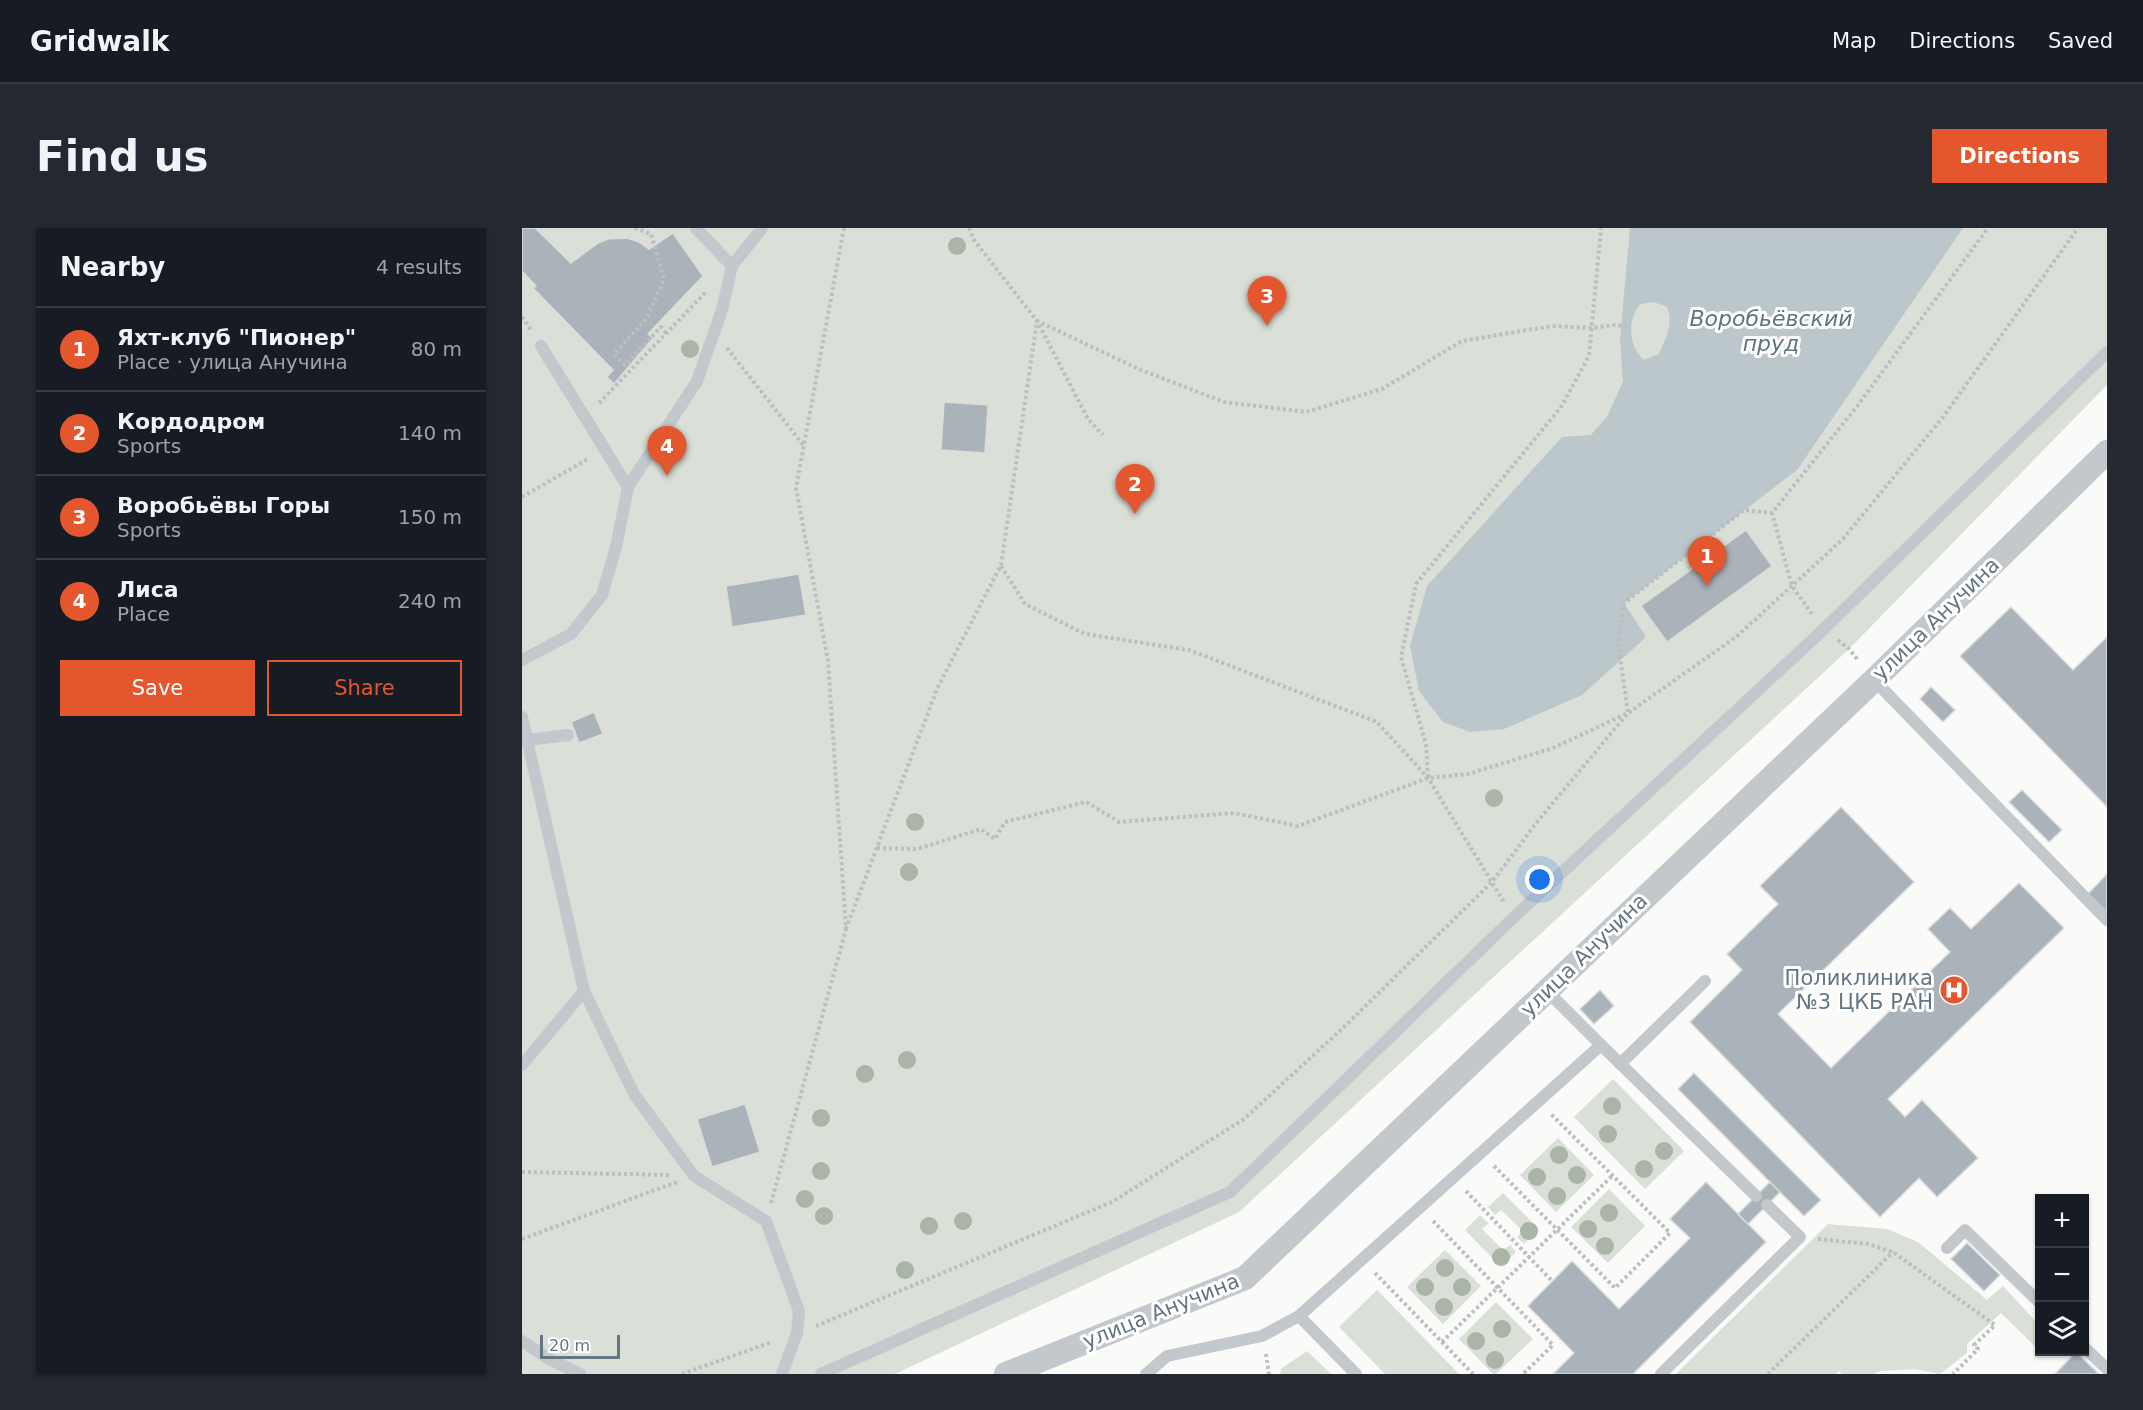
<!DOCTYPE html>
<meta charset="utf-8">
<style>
:root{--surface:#171b24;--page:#242831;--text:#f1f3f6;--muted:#9ea1a6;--line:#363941;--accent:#e4572e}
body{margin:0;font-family:"DejaVu Sans",sans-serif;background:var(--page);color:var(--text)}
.controls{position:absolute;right:18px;bottom:18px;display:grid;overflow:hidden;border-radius:0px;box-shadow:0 2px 4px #0004}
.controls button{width:54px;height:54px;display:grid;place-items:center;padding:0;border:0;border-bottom:2px solid var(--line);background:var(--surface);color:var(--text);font:30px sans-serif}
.scale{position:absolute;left:18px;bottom:15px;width:80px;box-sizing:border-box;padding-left:6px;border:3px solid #657683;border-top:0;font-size:16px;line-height:21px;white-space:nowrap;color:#657683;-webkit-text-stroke:4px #fff;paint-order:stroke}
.you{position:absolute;left:1018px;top:652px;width:21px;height:21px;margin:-15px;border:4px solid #fff;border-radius:50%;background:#1a73e8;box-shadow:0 0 0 9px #1a73e833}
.badge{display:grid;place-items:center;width:39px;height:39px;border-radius:50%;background:var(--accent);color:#fff;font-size:20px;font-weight:700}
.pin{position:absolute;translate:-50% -50px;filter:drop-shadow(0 2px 3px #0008)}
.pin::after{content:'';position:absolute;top:32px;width:21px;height:18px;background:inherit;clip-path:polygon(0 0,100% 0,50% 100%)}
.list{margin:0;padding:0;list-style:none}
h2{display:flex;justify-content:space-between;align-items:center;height:78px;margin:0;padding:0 24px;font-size:26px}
h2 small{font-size:20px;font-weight:400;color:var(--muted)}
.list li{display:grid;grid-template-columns:39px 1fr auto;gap:18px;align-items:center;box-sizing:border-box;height:84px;padding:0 24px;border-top:2px solid var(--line)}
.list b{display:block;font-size:22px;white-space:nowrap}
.list p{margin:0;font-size:20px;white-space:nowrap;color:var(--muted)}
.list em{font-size:20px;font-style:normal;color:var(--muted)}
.actions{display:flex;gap:12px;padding:18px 24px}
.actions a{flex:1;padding:14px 0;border:2px solid var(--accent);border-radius:0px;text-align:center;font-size:21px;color:var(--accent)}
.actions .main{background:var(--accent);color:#fff}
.icon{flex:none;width:33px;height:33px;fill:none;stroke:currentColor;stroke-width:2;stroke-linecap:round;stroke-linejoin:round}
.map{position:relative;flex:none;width:1585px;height:1146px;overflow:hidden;border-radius:0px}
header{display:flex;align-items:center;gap:36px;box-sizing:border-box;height:84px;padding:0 30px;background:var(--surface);border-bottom:2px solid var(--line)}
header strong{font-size:28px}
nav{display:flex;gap:33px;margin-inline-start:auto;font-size:21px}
.intro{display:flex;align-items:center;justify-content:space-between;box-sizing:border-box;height:144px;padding:0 36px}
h1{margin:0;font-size:42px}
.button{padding:15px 27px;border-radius:0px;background:var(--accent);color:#fff;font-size:21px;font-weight:700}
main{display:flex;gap:36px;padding:0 36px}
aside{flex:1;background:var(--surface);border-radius:0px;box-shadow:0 2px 4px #0004}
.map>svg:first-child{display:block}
.green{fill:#dadfd7}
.water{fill:#bbc7cb;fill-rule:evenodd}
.building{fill:#aab3b9;stroke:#dcdcda;stroke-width:1.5}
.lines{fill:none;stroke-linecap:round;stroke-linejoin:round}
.path{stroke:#bbbfc2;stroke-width:4;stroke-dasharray:3 3;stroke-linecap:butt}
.lane{stroke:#c3c8cc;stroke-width:12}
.street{stroke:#c3c8cc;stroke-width:24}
.tree{fill:#aab4a7}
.labels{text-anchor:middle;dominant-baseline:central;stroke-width:6;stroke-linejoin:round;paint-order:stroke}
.street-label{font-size:21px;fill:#657683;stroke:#fff}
.poi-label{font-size:21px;fill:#657683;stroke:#fff;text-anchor:end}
.water-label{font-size:22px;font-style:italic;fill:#60757c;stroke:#fff}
</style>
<header>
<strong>Gridwalk</strong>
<nav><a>Map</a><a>Directions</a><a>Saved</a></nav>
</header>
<div class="intro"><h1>Find us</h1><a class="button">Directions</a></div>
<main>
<aside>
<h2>Nearby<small>4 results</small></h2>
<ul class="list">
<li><span class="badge">1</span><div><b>Яхт-клуб &quot;Пионер&quot;</b><p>Place · улица Анучина</p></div><em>80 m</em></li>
<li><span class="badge">2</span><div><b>Кордодром</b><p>Sports</p></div><em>140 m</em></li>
<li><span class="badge">3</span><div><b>Воробьёвы Горы</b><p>Sports</p></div><em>150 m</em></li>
<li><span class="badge">4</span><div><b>Лиса</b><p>Place</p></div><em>240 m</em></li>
</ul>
<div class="actions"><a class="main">Save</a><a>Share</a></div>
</aside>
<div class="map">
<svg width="1585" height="1146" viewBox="0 0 1585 1146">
<rect width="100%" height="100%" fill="#fafaf8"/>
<g class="green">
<polygon points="0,0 1585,0 1585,157 1327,421 717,984 373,1146 0,1146"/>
<polygon points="1091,851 1162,923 1123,961 1052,889"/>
<polygon points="1036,910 1072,947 1034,984 998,947"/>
<polygon points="1087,961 1123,998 1086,1035 1049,999"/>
<polygon points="981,965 1017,1001 1002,1016 995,1009 1001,1003 979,982 973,987 966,979"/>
<polygon points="958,987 966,995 960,1001 981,1022 988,1017 994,1024 979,1039 943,1002"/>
<polygon points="1306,996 1365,1001 1396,1014 1465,1072 1481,1058 1517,1097 1518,1123 1479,1085 1445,1116 1445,1125 1418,1146 1393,1141 1359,1143 1352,1146 1320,1146 1317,1143 1314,1146 1154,1146"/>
<polygon points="923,1022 959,1058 921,1096 885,1059"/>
<polygon points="855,1062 937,1146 863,1146 817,1099"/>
<polygon points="974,1074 1011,1111 974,1146 971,1146 937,1111"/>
<polygon points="785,1123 809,1146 758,1146 759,1141"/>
</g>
<path class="water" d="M1108,0H1441L1275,242L1102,375L1124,409L1060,467L982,501L948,504L921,494L897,463L888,418L905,358L1040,209L1069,207L1086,187L1101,153L1098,111ZM1132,74L1145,79C1152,96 1144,109 1137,126L1122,132C1106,117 1105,93 1118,76Z"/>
<g class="building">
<polygon points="0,0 13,0 49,35 76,15 86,11 105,10 117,14 127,21 151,5 181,48 126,106 131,110 92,156 85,149 91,142 11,60 14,58 0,43"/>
<polygon points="422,174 466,177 463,225 419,222"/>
<polygon points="1224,302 1250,338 1145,414 1119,378"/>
<polygon points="277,346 284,387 210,399 204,358"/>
<polygon points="1489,379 1551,442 1585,409 1585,579 1438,428"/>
<polygon points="1409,459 1433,482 1421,494 1398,471"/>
<polygon points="72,484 81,506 57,515 49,494"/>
<polygon points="1500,562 1540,602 1527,614 1487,574"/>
<polygon points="1319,579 1392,654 1256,786 1309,840 1428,724 1406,701 1428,680 1449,701 1497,655 1542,700 1366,871 1383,889 1400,872 1456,930 1415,969 1397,950 1358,989 1168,794 1220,742 1205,726 1256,676 1238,658"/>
<polygon points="1585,646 1585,684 1566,666"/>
<polygon points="1078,762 1092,778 1072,796 1058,781"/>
<polygon points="1172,845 1299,972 1282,988 1258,964 1226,996 1216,986 1248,954 1156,861"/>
<polygon points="223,876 238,924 190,939 175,891"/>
<polygon points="1184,954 1244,1014 1111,1146 1031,1146 1052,1125 1006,1078 1050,1033 1097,1081 1168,1010 1148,991"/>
<polygon points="1248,954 1258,964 1226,996 1216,986"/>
<polygon points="1445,1015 1478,1047 1462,1063 1429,1031"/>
<polygon points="1554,1124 1577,1146 1533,1146"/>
</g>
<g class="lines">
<g class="path">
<polyline points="113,0 129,6 142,51 125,90 92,126 103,137 139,99 144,105"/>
<polyline points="447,0 452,12 515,93 566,191 581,207"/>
<polyline points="0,89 9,102"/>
<polyline points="205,120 282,218"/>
<polyline points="77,175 184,64"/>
<polyline points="0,269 66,231"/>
<polyline points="479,338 503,376 563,406 667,422 855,494 906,550 982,674"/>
<polyline points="1290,386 1270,358 1250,285 1336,177 1466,0"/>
<polyline points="1316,412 1327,421 1336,432"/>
<polyline points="906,549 904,516 879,429 894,356 1039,179 1067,128 1079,0"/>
<polyline points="355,620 395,621 459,601 473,611 483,594 564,574 597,594 712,585 776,598 906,550 946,546 1031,520 1106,485 1214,409 1320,312 1421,189 1556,0"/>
<polyline points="324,701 415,461 479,337 515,93 619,142 702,174 784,184 860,161 940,113 1030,98 1070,100 1092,97 1109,98"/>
<polyline points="972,938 1093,1060 1148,1005 1029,886"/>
<polyline points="0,944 149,947"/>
<polyline points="944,963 1030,1053"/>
<polyline points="249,975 324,701 306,433 274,260 322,0"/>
<polyline points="911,993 1031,1117 1001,1146"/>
<polyline points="0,1011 155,954"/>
<polyline points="1296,1011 1346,1016 1371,1024 1473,1097 1452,1117 1456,1121 1431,1146"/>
<polyline points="853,1045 951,1146"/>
<polyline points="294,1098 590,974 722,891 822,799 970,654 1015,594 1106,485 1096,414 1102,375 1222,282 1250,285"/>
<polyline points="920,1114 1091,947"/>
<polyline points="744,1126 747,1146"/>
<polyline points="160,1146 250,1114"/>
<polyline points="1246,1146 1371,1024"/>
</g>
<g class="lane">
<polyline points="174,0 210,38"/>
<polyline points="19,118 106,259"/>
<polyline points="0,432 49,406 80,367 94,319 106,259 175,153 200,82 210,38 240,0"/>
<polyline points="1352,452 1585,692"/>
<polyline points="0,489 62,763 112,866 172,948 244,993 277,1083 275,1105 260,1146"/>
<polyline points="5,512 46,507"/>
<polyline points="1079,817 1234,968"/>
<polyline points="1098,836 1183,753"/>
<polyline points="0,837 62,763"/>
<polyline points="1425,1020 1443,1002 1518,1075"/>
<polyline points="0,1113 27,1131 58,1146"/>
<polyline points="1562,1119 1585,1141"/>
<polyline points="299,1146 708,964 991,690 1302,401 1585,124"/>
<polyline points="624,1146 645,1128 740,1108 777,1088"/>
<polyline points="834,1146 777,1088 1079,817 1025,763"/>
<polyline points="1139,1146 1278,1009 1245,977"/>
</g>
<polyline class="street" points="484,1146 723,1050 1352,452 1585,224"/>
</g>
<g class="tree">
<circle cx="435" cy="18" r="9"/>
<circle cx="168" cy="121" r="9"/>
<circle cx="972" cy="570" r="9"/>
<circle cx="393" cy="594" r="9"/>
<circle cx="387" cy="644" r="9"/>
<circle cx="385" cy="832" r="9"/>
<circle cx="343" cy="846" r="9"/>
<circle cx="1090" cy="878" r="9"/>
<circle cx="299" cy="890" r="9"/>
<circle cx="1086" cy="906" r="9"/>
<circle cx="1142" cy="923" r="9"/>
<circle cx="1037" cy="927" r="9"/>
<circle cx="1122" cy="941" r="9"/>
<circle cx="299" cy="943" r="9"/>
<circle cx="1055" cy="947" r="9"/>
<circle cx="1015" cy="949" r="9"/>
<circle cx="1035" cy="968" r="9"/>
<circle cx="283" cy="971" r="9"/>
<circle cx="1087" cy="985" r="9"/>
<circle cx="302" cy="988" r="9"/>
<circle cx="441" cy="993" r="9"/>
<circle cx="407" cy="998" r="9"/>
<circle cx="1066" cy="1001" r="9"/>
<circle cx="1007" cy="1003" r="9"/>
<circle cx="1083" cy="1018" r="9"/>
<circle cx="979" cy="1029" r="9"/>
<circle cx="923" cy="1040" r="9"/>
<circle cx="383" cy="1042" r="9"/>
<circle cx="903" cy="1059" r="9"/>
<circle cx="940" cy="1059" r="9"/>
<circle cx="922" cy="1079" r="9"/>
<circle cx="980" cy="1101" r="9"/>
<circle cx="954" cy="1113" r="9"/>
<circle cx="973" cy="1132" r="9"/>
</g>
<defs>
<g id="hospital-disc" transform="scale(1.5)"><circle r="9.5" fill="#e4572e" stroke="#fff"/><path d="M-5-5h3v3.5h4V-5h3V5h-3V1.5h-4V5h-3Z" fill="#fff"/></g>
</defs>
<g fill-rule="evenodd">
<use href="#hospital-disc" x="1432" y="762"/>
</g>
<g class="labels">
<g class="street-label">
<text transform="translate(1414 391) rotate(-44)">улица Анучина</text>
<text transform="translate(1062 727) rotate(-44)">улица Анучина</text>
<text transform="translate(639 1083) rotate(-22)">улица Анучина</text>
</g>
<g class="poi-label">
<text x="1411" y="750">Поликлиника<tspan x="1411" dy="24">№3 ЦКБ РАН</tspan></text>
</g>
<g class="water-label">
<text x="1249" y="90">Воробьёвский<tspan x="1249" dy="25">пруд</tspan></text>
</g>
</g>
</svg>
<div class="controls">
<button>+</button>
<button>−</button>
<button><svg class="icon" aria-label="layers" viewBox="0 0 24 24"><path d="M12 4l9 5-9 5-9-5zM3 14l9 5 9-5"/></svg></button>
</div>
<div class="scale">20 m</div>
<div class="you"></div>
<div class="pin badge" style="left:1185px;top:358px">1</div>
<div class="pin badge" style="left:613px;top:286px">2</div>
<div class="pin badge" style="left:745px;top:98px">3</div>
<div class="pin badge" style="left:145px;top:248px">4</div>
</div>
</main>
